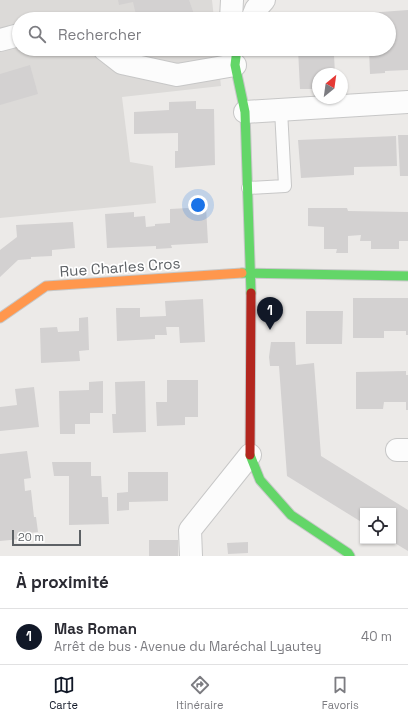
<!DOCTYPE html>
<html lang="fr">
<meta charset="utf-8">
<style>
:root{--surface:#fff;--page:#f2f2f3;--text:#2b2b33;--muted:#7c7c81;--line:#e1e1e2;--accent:#111827}
body{margin:0;font-family:"Space Grotesk",sans-serif;background:var(--page);color:var(--text)}
.controls{position:absolute;right:12px;bottom:12px;display:grid;overflow:hidden;border-radius:0px;box-shadow:0 1px 3px #0004}
.controls button{width:36px;height:36px;display:grid;place-items:center;padding:0;border:0;border-bottom:1px solid var(--line);background:var(--surface);color:var(--text);font:20px sans-serif}
.compass{position:absolute;left:312px;top:68px;width:36px;height:36px;border-radius:50%;background:var(--surface);box-shadow:0 1px 3px #0004;rotate:29deg}
.scale{position:absolute;left:12px;bottom:10px;width:69px;box-sizing:border-box;padding-left:4px;border:2px solid #5d6165;border-top:0;font-size:11px;line-height:14px;white-space:nowrap;color:#5d6165;-webkit-text-stroke:3px #fff;paint-order:stroke}
.you{position:absolute;left:198px;top:205px;width:14px;height:14px;margin:-10px;border:3px solid #fff;border-radius:50%;background:#1a73e8;box-shadow:0 0 0 6px #1a73e833}
.badge{display:grid;place-items:center;width:26px;height:26px;border-radius:50%;background:var(--accent);color:#fff;font-size:13px;font-weight:700}
.pin{position:absolute;translate:-50% -33px;filter:drop-shadow(0 1px 2px #0008)}
.pin::after{content:'';position:absolute;top:21px;width:14px;height:12px;background:inherit;clip-path:polygon(0 0,100% 0,50% 100%)}
.list{margin:0;padding:0;list-style:none}
h2{display:flex;justify-content:space-between;align-items:center;height:52px;margin:0;padding:0 16px;font-size:17px}
h2 small{font-size:13px;font-weight:400;color:var(--muted)}
.list li{display:grid;grid-template-columns:26px 1fr auto;gap:12px;align-items:center;box-sizing:border-box;height:56px;padding:0 16px;border-top:1px solid var(--line)}
.list b{display:block;font-size:15px;white-space:nowrap}
.list p{margin:0;font-size:13px;white-space:nowrap;color:var(--muted)}
.list em{font-size:13px;font-style:normal;color:var(--muted)}
.icon{flex:none;width:22px;height:22px;fill:none;stroke:currentColor;stroke-width:2;stroke-linecap:round;stroke-linejoin:round}
.map{position:relative;flex:none;width:408px;height:556px;overflow:hidden}
.search{position:absolute;background:var(--surface);box-shadow:0 1px 3px #0004;left:12px;right:12px;top:12px;height:44px;display:flex;align-items:center;gap:10px;box-sizing:border-box;padding:0 14px;border-radius:22px;color:var(--muted);font-size:15px}
.sheet{height:108px;background:var(--surface)}
nav{display:flex;justify-content:space-around;align-items:center;box-sizing:border-box;height:56px;border-top:1px solid var(--line);background:var(--surface);font-size:11px;color:var(--muted)}
nav a{display:grid;justify-items:center;gap:2px}
nav .on{color:var(--accent)}
.map>svg:first-child{display:block}
.industrial{fill:#dcdad8}
.building{fill:#d3d1d1}
.lines{fill:none;stroke-linecap:round;stroke-linejoin:round}
.lane-casing{stroke:#c7c7c7;stroke-width:14}
.street-casing{stroke:#c7c7c7;stroke-width:24}
.fast-casing{stroke:#c6c7c7;stroke-width:11}
.slow-casing{stroke:#c6c7c7;stroke-width:11}
.jam-casing{stroke:#c6c7c7;stroke-width:11}
.lane{stroke:#fcfcfc;stroke-width:12}
.street{stroke:#fcfcfc;stroke-width:22}
.fast{stroke:#63d668;stroke-width:9}
.slow{stroke:#ff974d;stroke-width:9}
.jam{stroke:#b3261e;stroke-width:9}
.labels{text-anchor:middle;dominant-baseline:central;stroke-width:3.5;stroke-linejoin:round;paint-order:stroke}
.street-label{font-size:15px;fill:#5d6165;stroke:#fff}
</style>
<div class="map">
<svg width="408" height="556" viewBox="0 0 408 556">
<rect width="100%" height="100%" fill="#eceae8"/>
<polygon class="industrial" points="0,0 212,0 214,19 19,19 19,49 217,49 221,86 122,97 130,162 153,166 156,203 0,218"/>
<g class="building">
<polygon points="118,0 189,0 195,17 191,18 191,19 137,19 133,2 119,5"/>
<polygon points="408,10 408,70 385,71 385,73 370,74 369,49 389,49 389,19 368,19 367,13"/>
<polygon points="366,12 367,19 297,19 296,16"/>
<polygon points="298,49 368,49 368,53 334,55 335,74 318,74 318,89 300,89"/>
<polygon points="30,65 38,94 0,105 0,74"/>
<polygon points="196,101 196,109 214,109 215,165 175,168 175,151 178,151 178,133 134,134 134,112 169,110 169,102"/>
<polygon points="398,135 408,135 408,176 400,176"/>
<polygon points="396,136 397,166 354,167 354,175 301,178 298,140"/>
<polygon points="206,207 208,243 171,245 172,248 156,249 156,246 107,248 105,214 134,212 134,217 145,216 146,227 155,226 155,224 170,223 170,209"/>
<polygon points="308,208 347,208 348,211 408,212 408,241 399,241 399,249 371,249 371,241 360,241 361,235 348,236 348,253 336,253 337,249 324,249 324,227 308,226"/>
<polygon points="73,222 75,248 52,250 52,256 31,257 31,259 18,260 0,277 0,250 17,237 16,225"/>
<polygon points="353,298 408,298 408,335 406,335 406,331 384,331 384,338 353,338"/>
<polygon points="203,299 205,342 180,343 179,327 166,327 167,335 155,335 155,339 117,341 116,308 140,308 140,317 166,316 165,301"/>
<polygon points="306,311 343,311 342,344 306,344"/>
<polygon points="88,317 89,350 79,351 80,361 41,363 40,328 57,327 58,332 79,331 79,318"/>
<polygon points="271,342 295,342 296,365 314,363 321,456 408,510 408,551 393,542 393,511 363,511 363,523 287,476 279,366 270,366 269,357"/>
<polygon points="406,371 406,375 408,375 408,410 406,410 406,402 384,402 383,409 356,409 356,372"/>
<polygon points="167,380 198,380 198,417 185,417 185,425 157,426 156,402 167,402"/>
<polygon points="103,381 103,413 90,413 90,424 75,424 75,434 60,434 59,391 89,390 89,382"/>
<polygon points="145,381 146,432 113,433 112,414 116,414 115,382"/>
<polygon points="34,387 39,427 0,431 0,407 17,405 15,389"/>
<polygon points="27,451 31,478 24,479 25,491 31,490 34,517 36,517 38,532 30,533 31,538 0,541 0,454"/>
<polygon points="52,462 91,462 91,476 101,476 102,497 108,497 109,524 69,525 69,476 54,476"/>
<polygon points="128,472 168,472 168,501 129,502 129,510 117,511 117,493 128,492"/>
<rect x="149" y="540" width="29" height="16"/>
<polygon points="248,542 248,553 228,554 227,543"/>
</g>
<g class="lines">
<g class="lane-casing">
<polyline id="lane" points="248,188 285,186 281,110"/>
</g>
<g class="street-casing">
<g id="street">
<polyline points="231,19 232,0"/>
<polyline points="252,19 256,9 264,0"/>
<polyline points="0,40 19,35"/>
<polyline points="104,49 122,63 177,75 235,65"/>
<polyline points="245,112 408,102"/>
<polyline points="397,450 408,450"/>
<polyline points="191,556 190,530 250,455"/>
</g>
</g>
<g class="fast-casing">
<g id="fast">
<polyline points="237,49 235,65 245,112 251,293"/>
<polyline points="242,273 408,276"/>
<polyline points="250,455 260,480 291,515 348,553 350,556"/>
</g>
</g>
<g class="slow-casing">
<polyline id="slow" points="0,318 46,286 242,273"/>
</g>
<g class="jam-casing">
<polyline id="jam" points="250,455 251,293"/>
</g>
<use href="#lane" class="lane"/>
<use href="#street" class="street"/>
<use href="#fast" class="fast"/>
<use href="#slow" class="slow"/>
<use href="#jam" class="jam"/>
</g>
<g class="labels">
<g class="street-label">
<text transform="translate(120 267) rotate(-4)">Rue Charles Cros</text>
</g>
</g>
</svg>
<div class="controls">
<button><svg class="icon" aria-label="locate" viewBox="0 0 24 24"><circle cx="12" cy="12" r="6"/><path d="M12 2v4M12 18v4M2 12h4M18 12h4"/></svg></button>
</div>
<svg class="compass" viewBox="-18 -18 36 36"><path d="M0-13l5 13h-10z" fill="#e53935"/><path d="M0 13l5-13h-10z" fill="#7c7c81"/></svg>
<div class="scale">20 m</div>
<div class="you"></div>
<div class="pin badge" style="left:270px;top:330px">1</div>
<div class="search"><svg class="icon" aria-label="search" viewBox="0 0 24 24"><circle cx="10" cy="10" r="6"/><path d="M15 15l6 6"/></svg>Rechercher</div>
</div>
<section class="sheet">
<h2>À proximité<small></small></h2>
<ul class="list">
<li><span class="badge">1</span><div><b>Mas Roman</b><p>Arrêt de bus · Avenue du Maréchal Lyautey</p></div><em>40 m</em></li>
</ul>
</section>
<nav>
<a class="on"><svg class="icon" aria-label="map" viewBox="0 0 24 24"><path d="M3 6l6-2 6 2 6-2v14l-6 2-6-2-6 2zM9 4v14M15 6v14"/></svg>Carte</a>
<a><svg class="icon" aria-label="directions" viewBox="0 0 24 24"><path d="M12 3l9 9-9 9-9-9zM9 14v-3h6M13 9l2 2-2 2"/></svg>Itinéraire</a>
<a><svg class="icon" aria-label="saved" viewBox="0 0 24 24"><path d="M7 4h10v16l-5-4-5 4z"/></svg>Favoris</a>
</nav>
